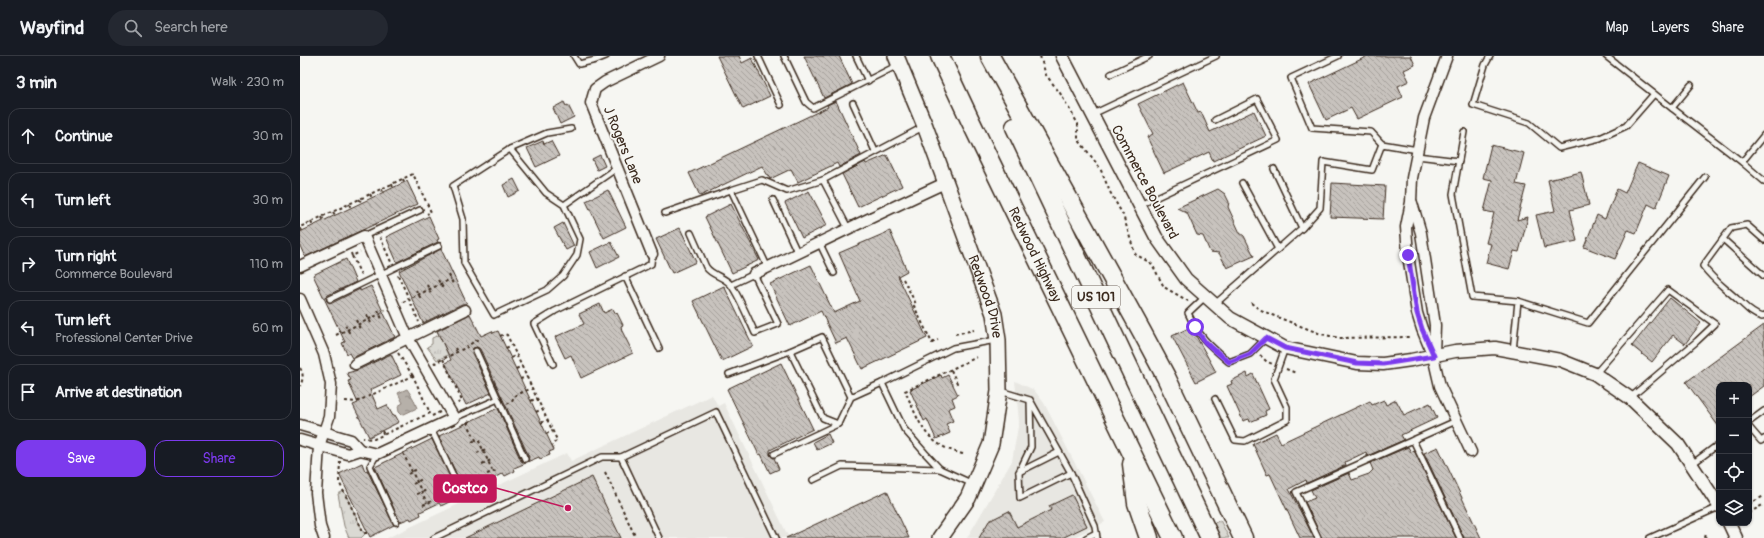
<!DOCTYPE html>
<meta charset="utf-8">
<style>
:root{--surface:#171b24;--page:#242831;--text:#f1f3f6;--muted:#9ea1a6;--line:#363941;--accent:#7c3aed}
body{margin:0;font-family:Pangolin,sans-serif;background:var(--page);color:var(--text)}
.controls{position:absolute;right:12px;bottom:12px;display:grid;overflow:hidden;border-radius:8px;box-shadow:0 1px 3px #0004}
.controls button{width:36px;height:36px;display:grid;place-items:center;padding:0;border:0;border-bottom:1px solid var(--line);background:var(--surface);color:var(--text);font:20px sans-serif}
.stop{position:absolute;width:12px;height:12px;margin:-9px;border:3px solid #7c3aed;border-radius:50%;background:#fff}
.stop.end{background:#7c3aed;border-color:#fff;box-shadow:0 1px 4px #0008}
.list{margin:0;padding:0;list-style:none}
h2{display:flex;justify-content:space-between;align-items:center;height:52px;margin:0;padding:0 16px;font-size:17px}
h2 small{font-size:13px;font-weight:400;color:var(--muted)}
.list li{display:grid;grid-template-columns:26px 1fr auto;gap:12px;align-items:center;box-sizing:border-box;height:56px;margin:0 8px 8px;padding:0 8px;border:1px solid var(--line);border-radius:12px}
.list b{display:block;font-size:15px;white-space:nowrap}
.list p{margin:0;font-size:13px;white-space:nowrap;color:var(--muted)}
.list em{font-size:13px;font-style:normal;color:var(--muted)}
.actions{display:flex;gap:8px;padding:12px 16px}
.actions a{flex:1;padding:9px 0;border:1px solid var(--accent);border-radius:12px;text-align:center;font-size:14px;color:var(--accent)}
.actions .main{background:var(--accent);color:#fff}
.icon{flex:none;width:22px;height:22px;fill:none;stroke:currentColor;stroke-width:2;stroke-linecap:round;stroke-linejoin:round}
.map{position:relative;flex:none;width:1464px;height:482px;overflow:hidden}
header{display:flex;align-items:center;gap:24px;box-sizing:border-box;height:56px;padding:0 20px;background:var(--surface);border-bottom:1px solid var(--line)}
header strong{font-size:19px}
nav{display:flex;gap:22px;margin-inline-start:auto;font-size:14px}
.search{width:280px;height:36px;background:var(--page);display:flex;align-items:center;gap:10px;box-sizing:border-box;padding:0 14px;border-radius:22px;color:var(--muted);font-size:15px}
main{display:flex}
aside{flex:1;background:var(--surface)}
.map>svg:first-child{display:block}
.built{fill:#e8e7e2}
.grass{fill:url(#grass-tufts);stroke:#8a8278}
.water{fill:url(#water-ripples);stroke:#857a71}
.building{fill:url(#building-back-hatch);stroke:#3b2a1e}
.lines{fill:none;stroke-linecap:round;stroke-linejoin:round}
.service-casing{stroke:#3b2a1e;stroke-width:8}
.minor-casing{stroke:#3b2a1e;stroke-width:13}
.tertiary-casing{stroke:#3b2a1e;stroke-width:15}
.primary-casing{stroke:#3b2a1e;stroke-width:18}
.motorway-casing{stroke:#3b2a1e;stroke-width:21}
.path{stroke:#3b2a1e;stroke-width:2;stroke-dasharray:3 3;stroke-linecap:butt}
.service{stroke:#f6f6f2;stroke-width:5}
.minor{stroke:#f6f6f2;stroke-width:10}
.tertiary{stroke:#f6f6f2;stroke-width:12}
.primary{stroke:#f6f6f2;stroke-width:15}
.motorway{stroke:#f6f6f2;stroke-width:18}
.route{stroke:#7c3aed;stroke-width:5}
.labels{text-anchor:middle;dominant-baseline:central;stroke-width:3.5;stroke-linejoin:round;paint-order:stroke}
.shield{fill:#f6f6f2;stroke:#73675e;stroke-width:1}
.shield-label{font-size:13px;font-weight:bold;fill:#3b2a1e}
.street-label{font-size:14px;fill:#3b2a1e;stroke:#f6f6f2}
.leader{fill:none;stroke:#c2185b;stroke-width:1.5}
.callout-dot{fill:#c2185b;stroke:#f6f6f2;stroke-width:1.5}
.callout{fill:#c2185b;stroke:#c2185b;stroke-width:1.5}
.callout-label{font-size:15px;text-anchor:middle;font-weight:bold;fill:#fff}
</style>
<header>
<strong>Wayfind</strong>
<div class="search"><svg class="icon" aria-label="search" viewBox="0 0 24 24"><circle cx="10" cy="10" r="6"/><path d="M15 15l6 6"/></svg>Search here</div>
<nav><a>Map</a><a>Layers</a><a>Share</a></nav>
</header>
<main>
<aside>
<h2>3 min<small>Walk · 230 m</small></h2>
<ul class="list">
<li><svg class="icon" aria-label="ahead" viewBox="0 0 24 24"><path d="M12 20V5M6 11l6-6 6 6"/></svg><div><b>Continue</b></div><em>30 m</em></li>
<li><svg class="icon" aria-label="left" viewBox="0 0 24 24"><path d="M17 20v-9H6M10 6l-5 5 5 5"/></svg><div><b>Turn left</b></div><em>30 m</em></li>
<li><svg class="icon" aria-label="right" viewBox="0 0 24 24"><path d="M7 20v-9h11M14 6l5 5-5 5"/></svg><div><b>Turn right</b><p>Commerce Boulevard</p></div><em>110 m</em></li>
<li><svg class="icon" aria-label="left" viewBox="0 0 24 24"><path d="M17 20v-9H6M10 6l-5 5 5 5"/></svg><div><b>Turn left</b><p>Professional Center Drive</p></div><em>60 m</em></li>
<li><svg class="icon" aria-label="arrive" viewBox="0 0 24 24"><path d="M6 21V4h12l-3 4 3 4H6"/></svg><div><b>Arrive at destination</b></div></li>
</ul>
<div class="actions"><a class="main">Save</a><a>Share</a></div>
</aside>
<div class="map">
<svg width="1464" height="482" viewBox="0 0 1464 482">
<defs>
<pattern id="grass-tufts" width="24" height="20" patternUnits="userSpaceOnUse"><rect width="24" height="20" fill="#dad9d3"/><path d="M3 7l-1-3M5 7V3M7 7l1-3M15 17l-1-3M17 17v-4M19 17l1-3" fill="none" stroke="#bcbab5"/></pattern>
<pattern id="water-ripples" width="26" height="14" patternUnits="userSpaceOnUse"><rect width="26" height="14" fill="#b6b0a9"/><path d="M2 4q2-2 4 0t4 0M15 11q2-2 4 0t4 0" fill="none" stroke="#958f89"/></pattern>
<pattern id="building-back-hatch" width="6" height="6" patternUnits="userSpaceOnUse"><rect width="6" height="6" fill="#c8c3be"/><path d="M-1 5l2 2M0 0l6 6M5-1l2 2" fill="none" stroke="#a49f9a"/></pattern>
</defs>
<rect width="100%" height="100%" fill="#f6f6f2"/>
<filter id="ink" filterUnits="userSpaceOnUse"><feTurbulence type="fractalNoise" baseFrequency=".025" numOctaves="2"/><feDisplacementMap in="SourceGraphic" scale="8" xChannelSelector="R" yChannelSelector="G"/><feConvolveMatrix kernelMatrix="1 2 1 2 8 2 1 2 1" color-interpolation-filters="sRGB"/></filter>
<g filter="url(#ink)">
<g class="built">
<polygon points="715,325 734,334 744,347 805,466 772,482 667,482 712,405 719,365"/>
<polygon points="412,339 418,350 424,347 489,482 87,482 267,397 271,405"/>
</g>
<g class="grass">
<polygon points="139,279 148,299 137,304 127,291 132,288 132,282"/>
<polygon points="44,435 64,477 65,478 61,482 49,482 44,470 38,438"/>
<polygon points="920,464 929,482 917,482 911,469"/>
</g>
<polygon class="water" points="107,333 113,342 117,352 102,359 99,356 98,350 103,347 98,337"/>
<g class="building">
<polygon points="417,0 439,0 442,7 452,2 470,40 443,53"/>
<polygon points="504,0 539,0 552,28 524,42"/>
<polygon points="1068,0 1111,0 1115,9 1104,14 1109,25 1098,30 1103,41 1057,63 1051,52 1026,64 1009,28"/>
<polygon points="883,26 898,57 901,56 910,76 954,55 966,80 913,105 909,96 864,117 847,81 853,78 838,48"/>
<polygon points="536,45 561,99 539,111 537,107 498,126 491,113 470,123 462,110 400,140 389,117 528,51 527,49"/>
<polygon points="264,46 266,50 268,49 274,61 260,68 253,52"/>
<polygon points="243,85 244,88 251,85 259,100 236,111 227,92"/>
<polygon points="1191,89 1224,97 1216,128 1226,130 1217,164 1228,161 1219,196 1214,195 1209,213 1186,207 1191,188 1186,187 1194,157 1184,155 1192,124 1183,122"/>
<polygon points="300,99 305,110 297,114 292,103"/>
<polygon points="587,99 602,130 558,151 542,118 565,106 566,108"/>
<polygon points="1338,107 1369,120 1356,152 1348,148 1336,177 1328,174 1315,203 1284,191 1297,159 1305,163 1317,133 1325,137"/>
<polygon points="1281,116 1289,149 1270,154 1277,185 1244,192 1236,159 1255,155 1248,124"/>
<polygon points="214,123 220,135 208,141 203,129"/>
<polygon points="107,125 118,148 5,201 0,190 0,176"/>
<polygon points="1032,127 1085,130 1083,163 1030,161"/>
<polygon points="918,133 925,138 929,146 928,151 940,177 944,180 954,200 927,212 919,197 910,196 903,180 897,179 887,157 877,152"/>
<polygon points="308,134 326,171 304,182 286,145"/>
<polygon points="509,135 527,169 502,182 485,147"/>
<polygon points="431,148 459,204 432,217 405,161"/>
<polygon points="129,160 139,183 137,184 138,186 97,206 86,181"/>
<polygon points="263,167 274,190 266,194 254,172"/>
<polygon points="380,172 396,206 372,217 356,183"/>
<polygon points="590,175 607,215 598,220 627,282 562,313 547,282 536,287 521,255 490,270 470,228 511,209 534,257 560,245 539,197"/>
<polygon points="311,186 319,201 297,212 290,196"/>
<polygon points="141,193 167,248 162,248 123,267 99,215"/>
<polygon points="46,203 56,226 28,239 26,242 27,245 32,247 60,233 60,235 71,230 95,281 52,302 49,297 47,298 42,287 45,286 13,219"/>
<polygon points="424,230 453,290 422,305 393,245"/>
<polygon points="1370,242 1401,267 1385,288 1373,279 1352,306 1332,290"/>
<polygon points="300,248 304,257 313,253 316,258 317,257 323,269 321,270 322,275 333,297 281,322 271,299 265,302 255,281 284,268 279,258"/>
<polygon points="170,258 181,280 192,275 193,277 198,275 254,394 249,396 250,399 240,403 239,401 227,406 229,401 180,293 177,291 173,292 172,297 191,337 166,349 145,307 151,304 137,275"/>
<polygon points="1464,269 1464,330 1449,341 1449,329 1419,329 1419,371 1386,326"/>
<polygon points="891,271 916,316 896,326 872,280"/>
<polygon points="91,298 101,319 70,334 78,353 87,349 93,360 95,359 99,366 69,381 53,349 58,347 48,325 51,324 47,317 58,314"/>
<polygon points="481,307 513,373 470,394 470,399 474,402 479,413 470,417 461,398 459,399 427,333"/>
<polygon points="947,317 948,321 953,318 969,353 965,355 966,359 950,366 949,363 943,365 927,330 932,328 931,325"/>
<polygon points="641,319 642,322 648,319 658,339 652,342 655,350 648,353 653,365 646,368 650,377 636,383 627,363 624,365 610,334"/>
<polygon points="1084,344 1086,349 1096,344 1104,359 1130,347 1137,362 1101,379 1104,384 1067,400 1066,396 1045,406 1046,409 1007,427 1006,424 989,433 1014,482 1000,482 970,418 967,419 953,388 976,377 981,387 1070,345 1072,349"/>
<polygon points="198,352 221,405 226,407 214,412 215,415 205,420 203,417 175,433 174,431 164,435 139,380"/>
<polygon points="528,378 532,387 517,394 513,386"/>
<polygon points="132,383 159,438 150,442 151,445 141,450 139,447 120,456 121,459 111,464 110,462 100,466 75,411"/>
<polygon points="1108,391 1111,396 1114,394 1156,482 1022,482 1005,446 1015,442 1011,434 1049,417 1052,424 1069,418 1073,414 1070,407"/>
<polygon points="1138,391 1181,482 1164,482 1124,397"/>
<polygon points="62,407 65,415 67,414 94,469 70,481 39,418"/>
<polygon points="292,421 321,482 165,482"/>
<polygon points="587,435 609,482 486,482"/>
<polygon points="772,439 787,470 762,482 679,482 689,465 709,455 717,471 751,454 749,450"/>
</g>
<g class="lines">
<g class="service-casing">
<g id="service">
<polyline points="274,0 279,8 296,4 306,0"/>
<polyline points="458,0 481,49"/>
<polyline points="484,0 506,46 513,52 598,9"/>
<polyline points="556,0 568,25"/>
<polyline points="1038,0 991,22 1012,72 1071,76 1082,88"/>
<polyline points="1190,0 1185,9 1173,49 1229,67 1259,92 1300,82 1326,70 1354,38"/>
<polyline points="1306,0 1372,52 1391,29"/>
<polyline points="811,18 849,0"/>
<polyline points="553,47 575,95"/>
<polyline points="1372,52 1442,106"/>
<polyline points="793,58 916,0"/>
<polyline points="1164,76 1153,138 1172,241 1218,245 1213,295"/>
<polyline points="1464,79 1442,106 1464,125"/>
<polyline points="210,93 247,77 271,73"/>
<polyline points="1117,100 1159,105"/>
<polyline points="974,113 1002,172 978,193"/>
<polyline points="523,124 623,71"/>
<polyline points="431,134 462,124 487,135 523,124 548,172"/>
<polyline points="473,144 498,198"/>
<polyline points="264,149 246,137 210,93 153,130 163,163 164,207 194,259 247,234 263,220 277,199 280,183 264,149 317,112"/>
<polyline points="840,149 978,84 957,43 915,64"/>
<polyline points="365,157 431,134 468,212"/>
<polyline points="1002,172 1020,152 1023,106 1072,114 1082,88 1118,94"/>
<path d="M391,177L406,211C412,220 424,220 431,229C439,240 449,264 455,277L478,268L454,218L431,229"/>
<polyline points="64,180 120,154"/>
<polyline points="1423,183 1464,220"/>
<path d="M1464,184L1447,169L1431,172L1403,210C1413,224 1424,231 1437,243C1445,250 1451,258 1462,261L1464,260"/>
<polyline points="520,188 534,217"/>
<polyline points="325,220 359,292"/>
<path d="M905,241L888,257C899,281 909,289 929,306L950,298L966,282"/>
<polyline points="30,243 139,190"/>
<polyline points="1218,245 1288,267 1405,121"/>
<polyline points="915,248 978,193 942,127"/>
<polyline points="253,308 234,268 255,255 351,208 352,198"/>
<polyline points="1296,317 1368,234 1415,268 1397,285 1330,342"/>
<polyline points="429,318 490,295"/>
<polyline points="700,335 730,344 771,417 720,442 719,416 731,391 730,344"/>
<polyline points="551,341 538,368 523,362 490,295 522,281 551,341 582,327"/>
<polyline points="198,343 225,403"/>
<polyline points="915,343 935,384 945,385 987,364 987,351 974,323 985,292"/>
<polyline points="154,362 198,343 176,295"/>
<polyline points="1449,366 1464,355"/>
<polyline points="1449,371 1461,385 1464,383"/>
<polyline points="131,373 160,434"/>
<polyline points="1113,384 1160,482"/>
<polyline points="77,398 70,410 96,466"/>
<polyline points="474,398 538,368"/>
<polyline points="321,401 416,356 476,482"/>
<polyline points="1392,408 1419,388"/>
<polyline points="719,416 759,396"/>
<polyline points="771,417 795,470 797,482"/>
<polyline points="513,424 542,410 640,413"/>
<polyline points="673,428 640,413 625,397 604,373 582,327 653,292 696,284"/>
<polyline points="134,482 302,401 321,401 359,482"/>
<polyline points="786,482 796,477"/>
<polyline points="1018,482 996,436 1156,365"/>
<polyline points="1350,482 1419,451"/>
</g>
</g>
<g class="minor-casing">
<g id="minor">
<polyline points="1147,0 1124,62 1112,122 1111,146 1106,171 1108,199 1117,257 1122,273 1133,300 1140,330 1171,396"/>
<polyline points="1112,147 1121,177 1135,269 1134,298"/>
<polyline points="352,198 291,47 295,33 305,26 359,0"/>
<polyline points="0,210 64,180 108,282 154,362 77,398 60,394 48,398 0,384"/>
<path d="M454,218C518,188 581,156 645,127"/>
<polyline points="0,243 24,298 31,328 29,361 19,390 16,437 20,470 24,482"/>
<polyline points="55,308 165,254"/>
<polyline points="0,369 51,384 60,394"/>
</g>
</g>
<g class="tertiary-casing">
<g id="tertiary">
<polyline points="762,0 856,181 886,223 930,262 985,292 1057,307 1083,308 1111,304 1155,295 1195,292 1260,304 1295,318 1330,342 1378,388 1419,450"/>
<polyline points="1429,467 1436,482"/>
</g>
</g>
<g class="primary-casing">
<g id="primary">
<path id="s1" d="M596,0L625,70L694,258L698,284L699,335L691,388L668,442L640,482"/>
</g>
</g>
<g class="motorway-casing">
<g id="motorway">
<path id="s2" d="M640,0L670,64L873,482"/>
<polyline points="690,0 842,276 866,321 943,482"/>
<polyline points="715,71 910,482"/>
<polyline points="832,408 837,447 849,482"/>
</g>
</g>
<g class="path">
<polyline points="740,0 746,19 760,37 778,68 778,83 800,112 810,136 823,159 835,198 852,208 864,231 890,246"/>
<polyline points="103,123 104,126"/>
<polyline points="92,128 93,132"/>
<polyline points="82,133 83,137"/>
<polyline points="70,138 72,142"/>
<polyline points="59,143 62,147"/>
<polyline points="49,148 51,152"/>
<polyline points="33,156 35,159"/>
<polyline points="22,161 24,165"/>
<polyline points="11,166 13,170"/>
<polyline points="2,175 0,171 113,118 131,156 127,158"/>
<polyline points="80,181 91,206"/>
<polyline points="51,197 52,200 60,196"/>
<polyline points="52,200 61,219"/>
<polyline points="98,219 109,243 151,223"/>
<polyline points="149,219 153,228"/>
<polyline points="603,223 616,248 614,250 632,287 638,284"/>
<polyline points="138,224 143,232"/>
<polyline points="127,229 131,238"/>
<polyline points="116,234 121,243"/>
<polyline points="103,246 109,243 119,266"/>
<polyline points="951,247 959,253 972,259 1021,278 1039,282 1110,281"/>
<polyline points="78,254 82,263"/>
<polyline points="67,259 71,267"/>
<polyline points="56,264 60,273"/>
<polyline points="45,269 50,278"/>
<polyline points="655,278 674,274"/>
<polyline points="36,279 80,258 85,254"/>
<polyline points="200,280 205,278 207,279 232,332"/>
<polyline points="155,292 157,296"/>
<polyline points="206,292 212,289"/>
<polyline points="98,297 113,320"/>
<polyline points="960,299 967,306 973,308"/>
<polyline points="211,302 217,299"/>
<polyline points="143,303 162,345 156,348"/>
<polyline points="134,306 135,307 167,291 167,290 177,284 176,282"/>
<path d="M0,312C4,318 3,324 0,330"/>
<polyline points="216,313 222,310"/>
<polyline points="986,313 996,317"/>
<polyline points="651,314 657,327 653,328"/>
<polyline points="220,323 227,321"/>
<polyline points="45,345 56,346 113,320 130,357 74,383 63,382"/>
<polyline points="231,345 237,342"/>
<polyline points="207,348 212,345 214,340 232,332 257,384 252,389"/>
<polyline points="236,356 242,353"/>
<polyline points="132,360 140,356"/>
<polyline points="167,366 176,384 178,383 193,416"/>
<polyline points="241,367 247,364"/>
<polyline points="162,369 170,365"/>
<polyline points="82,375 84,379"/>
<polyline points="246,378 252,375"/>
<polyline points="172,386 176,384"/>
<polyline points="103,397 127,447"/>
<polyline points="177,397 186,393"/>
<path d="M663,398C624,388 621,369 605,335L677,301"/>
<polyline points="40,405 39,426 64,477 68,477"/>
<polyline points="182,408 191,404"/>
<polyline points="305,416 336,482"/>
<polyline points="108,418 117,413"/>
<polyline points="187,418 196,415"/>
<polyline points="113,428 122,423"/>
<polyline points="117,438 127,434"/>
<polyline points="1449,448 1464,440"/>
<polyline points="123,449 132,445"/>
<polyline points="1449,457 1464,448"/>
<polyline points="1405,482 1406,478"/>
</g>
<use href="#service" class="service"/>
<use href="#minor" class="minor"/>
<use href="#tertiary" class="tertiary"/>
<use href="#primary" class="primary"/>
<use href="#motorway" class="motorway"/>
</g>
</g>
<g class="lines" filter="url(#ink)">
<polyline class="route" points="895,271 905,286 929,306 950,298 966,282 985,292 1057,307 1083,308 1134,300 1122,273 1117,257 1108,199"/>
</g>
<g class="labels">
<rect class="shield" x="772" y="230" width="48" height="22" rx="3"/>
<g class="shield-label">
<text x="796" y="241">US 101</text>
</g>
<g class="street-label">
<text transform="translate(323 89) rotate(68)">J Rogers Lane</text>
<text transform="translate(845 126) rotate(62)">Commerce Boulevard</text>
<text stroke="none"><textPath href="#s2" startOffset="220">Redwood Highway</textPath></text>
<text stroke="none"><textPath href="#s1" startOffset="257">Redwood Drive</textPath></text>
</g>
</g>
<path class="leader" d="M268 452L196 432"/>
<circle class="callout-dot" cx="268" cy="452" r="4"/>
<rect class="callout" x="134" y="419" width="62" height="27" rx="4"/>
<g class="callout-label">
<text x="165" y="437">Costco</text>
</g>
</svg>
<div class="controls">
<button>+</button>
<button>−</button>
<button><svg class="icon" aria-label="locate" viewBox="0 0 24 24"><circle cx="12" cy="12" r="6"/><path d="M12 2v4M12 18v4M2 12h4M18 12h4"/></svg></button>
<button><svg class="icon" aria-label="layers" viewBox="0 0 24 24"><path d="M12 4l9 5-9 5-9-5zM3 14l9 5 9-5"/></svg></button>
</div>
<div class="stop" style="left:895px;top:271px"></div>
<div class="stop end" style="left:1108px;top:199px"></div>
</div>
</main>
